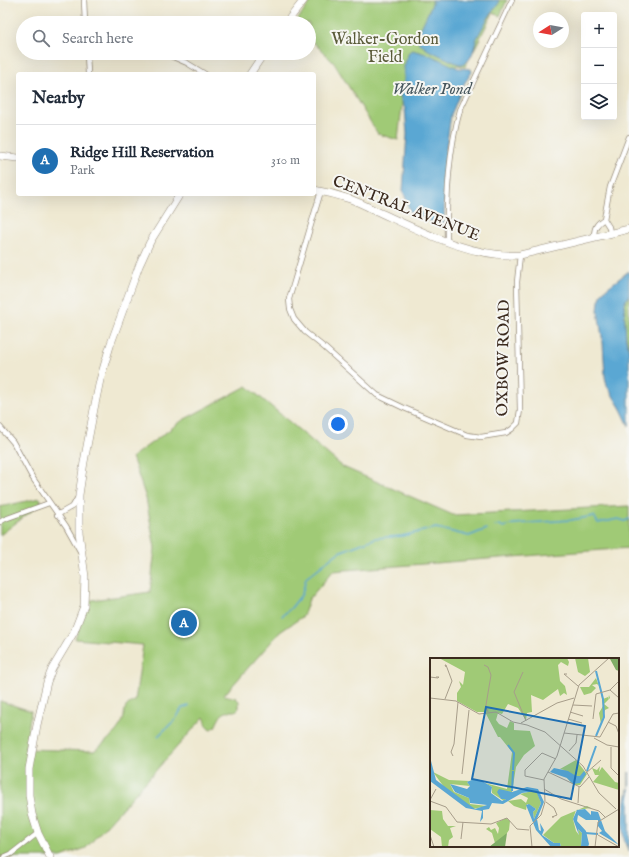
<!DOCTYPE html>
<meta charset="utf-8">
<style>
:root{--surface:#fff;--page:#f2f2f3;--text:#1f2937;--muted:#747a83;--line:#e0e1e3;--accent:#1f6fb2}
body{margin:0;font-family:"IM FELL English",serif;background:var(--page);color:var(--text)}
.controls{position:absolute;right:12px;top:12px;display:grid;overflow:hidden;border-radius:4px;box-shadow:0 4px 16px #0002}
.controls button{width:36px;height:36px;display:grid;place-items:center;padding:0;border:0;border-bottom:1px solid var(--line);background:var(--surface);color:var(--text);font:20px sans-serif}
.compass{position:absolute;left:533px;top:12px;width:36px;height:36px;border-radius:50%;background:var(--surface);box-shadow:0 4px 16px #0002;rotate:259deg}
.you{position:absolute;left:338px;top:424px;width:14px;height:14px;margin:-10px;border:3px solid #fff;border-radius:50%;background:#1a73e8;box-shadow:0 0 0 6px #1a73e833}
.badge{display:grid;place-items:center;width:26px;height:26px;border-radius:50%;background:var(--accent);color:#fff;font-size:13px;font-weight:700}
.pin{position:absolute;translate:-50% -50%;border:2px solid #fff;box-shadow:0 1px 4px #0006}
.list{margin:0;padding:0;list-style:none}
h2{display:flex;justify-content:space-between;align-items:center;height:52px;margin:0;padding:0 16px;font-size:17px}
h2 small{font-size:13px;font-weight:400;color:var(--muted)}
.list li{display:grid;grid-template-columns:26px 1fr auto;gap:12px;align-items:center;box-sizing:border-box;height:72px;padding:0 16px;border-top:1px solid var(--line)}
.list b{display:block;font-size:15px;white-space:nowrap}
.list p{margin:0;font-size:13px;white-space:nowrap;color:var(--muted)}
.list em{font-size:13px;font-style:normal;color:var(--muted)}
.icon{flex:none;width:22px;height:22px;fill:none;stroke:currentColor;stroke-width:2;stroke-linecap:round;stroke-linejoin:round}
.map{position:relative;flex:none;width:629px;height:857px;overflow:hidden}
.search{position:absolute;background:var(--surface);box-shadow:0 4px 16px #0002;left:16px;top:16px;width:300px;height:44px;display:flex;align-items:center;gap:10px;box-sizing:border-box;padding:0 14px;border-radius:22px;color:var(--muted);font-size:15px}
.panel{position:absolute;background:var(--surface);box-shadow:0 4px 16px #0002;left:16px;top:72px;width:300px;height:124px;border-radius:4px}
.map>svg:first-child{display:block}
.green{fill:#a0ca76;stroke:#6e7a4a}
.water{fill:#5aa7d3;stroke:#4a6878}
.lines{fill:none;stroke-linecap:round;stroke-linejoin:round}
.stream{stroke:#5aa7d3;stroke-width:1.5}
.street-casing{stroke:#958a78;stroke-width:6}
.secondary-casing{stroke:#958a78;stroke-width:8}
.street{stroke:#fff;stroke-width:4.5}
.secondary{stroke:#fff;stroke-width:7}
.labels{text-anchor:middle;dominant-baseline:central;stroke-width:4;stroke-linejoin:round;paint-order:stroke}
.park-label{font-size:16px;fill:#595a38;stroke:#f6f6f2}
.street-label{font-size:16px;fill:#3b2a1e;stroke:#f6f6f2}
.water-label{font-size:17px;font-style:italic;fill:#46565d;stroke:#f6f6f2}
.inset-river{fill:none;stroke:#5aa7d3;stroke-width:2}
.inset-road{fill:none;stroke:#a79d8a;stroke-width:1}
.view{fill:#1f6fb2;fill-opacity:0.15;stroke:#1f6fb2;stroke-width:2}
.inset-edge{fill:none;stroke:#3b2a1e;stroke-width:2}
</style>
<div class="map">
<svg width="629" height="857" viewBox="0 0 629 857">
<rect width="100%" height="100%" fill="#f6f6f2"/>
<filter id="ink" filterUnits="userSpaceOnUse"><feTurbulence type="fractalNoise" baseFrequency=".025" numOctaves="2"/><feDisplacementMap in="SourceGraphic" scale="8" xChannelSelector="R" yChannelSelector="G"/><feConvolveMatrix kernelMatrix="1 2 1 2 8 2 1 2 1" color-interpolation-filters="sRGB"/></filter>
<filter id="wash" filterUnits="userSpaceOnUse"><feTurbulence type="fractalNoise" baseFrequency=".012" numOctaves="4" result="noise"/><feDisplacementMap in="SourceGraphic" scale="16" xChannelSelector="R" yChannelSelector="G"/><feGaussianBlur stdDeviation="0.9" result="paint"/><feColorMatrix in="noise" values="0 0 0 0 0 0 0 0 0 0 0 0 0 0 0 0 0 1.4 0 .05"/><feComposite in="paint" operator="in"/></filter>
<g filter="url(#wash)">
<rect width="100%" height="100%" fill="#efe9d2"/>
<g class="green">
<polygon points="312,0 507,0 500,16 493,13 465,67 457,65 423,115 403,97 398,140 378,134 334,63 309,38 309,23 295,23"/>
<path d="M629,295V351C626,338 619,305 629,295Z"/>
<path d="M247,386L343,467L453,515L629,506V548L333,571L309,599L305,611L302,617L280,632L224,695L236,698L239,701V708L236,711C221,711 221,715 215,727L211,729C205,727 207,722 204,717L86,848L61,857H0V701L31,711L25,749L94,751C104,743 115,735 121,724C128,714 119,707 135,701L143,645L75,639L81,621L85,601L150,592L155,548L146,498L132,457L183,420Z"/>
<polygon points="40,498 42,503 0,535 0,507"/>
</g>
<g class="water">
<path d="M432,0H499V3C490,14 483,26 477,38C474,46 473,59 465,63C461,65 459,64 456,63L428,50L420,44L418,40L420,30L432,4Z"/>
<polygon points="412,50 430,55 458,68 471,69 472,72 464,84 451,115 446,149 444,222 439,225 410,212 403,190 407,134 405,109 400,97 404,84 404,66 409,52"/>
<polygon points="629,271 629,295 624,304 626,339 629,351 629,426 621,409 607,386 605,377 603,343 598,311 599,301 603,291"/>
<path d="M629,772V851C617,833 626,804 629,784C629,780 628,776 629,772Z"/>
</g>
<g class="lines">
<g class="stream">
<polyline points="495,526 500,525 503,527 514,524 571,520 594,516 598,523 618,519 625,521 629,519"/>
<polyline points="282,616 291,608 302,594 306,578 339,552 376,538 402,536 436,528 469,536 487,529"/>
<polyline points="158,736 176,719 182,708 189,706"/>
</g>
</g>
</g>
<g filter="url(#ink)">
<g class="lines">
<g class="street-casing">
<g id="street">
<polyline points="84,0 85,23"/>
<polyline points="87,53 88,74"/>
<polyline points="164,53 187,63 205,74"/>
<polyline points="321,191 289,299 290,309 294,319 305,332 325,348 377,395 404,408 467,435 481,437 506,433 512,429 518,423 520,410 517,282 520,255"/>
<polyline points="610,233 609,227 604,219 610,187 629,137"/>
<path d="M594,237C594,228 596,224 604,219"/>
<path d="M447,241C446,197 448,153 460,110L512,0"/>
<polyline points="0,427 13,442 32,477 66,526 80,551"/>
<polyline points="57,515 73,506 78,497"/>
<polyline points="0,522 5,519 49,503"/>
<polyline points="4,857 11,854 38,833"/>
</g>
</g>
<g class="secondary-casing">
<g id="secondary">
<polyline points="286,23 304,0"/>
<polyline points="250,74 264,53"/>
<polyline points="0,156 18,158"/>
<path d="M314,190C326,192 338,195 350,199C361,203 372,209 383,214C424,233 474,258 520,255L629,229"/>
<polyline points="50,857 38,833 32,814 29,795 29,769 37,725 47,682 52,669 74,632 84,606 85,577 79,532 79,495 84,462 94,409 100,380 110,346 139,266 150,242 180,194"/>
</g>
</g>
<use href="#street" class="street"/>
<use href="#secondary" class="secondary"/>
</g>
</g>
<g class="labels">
<g class="park-label">
<text x="385" y="40">Walker-Gordon<tspan x="385" dy="18">Field</tspan></text>
</g>
<g class="street-label">
<text transform="translate(406 209) rotate(21)">CENTRAL AVENUE</text>
<text transform="translate(504 358) rotate(-89)">OXBOW ROAD</text>
</g>
<g class="water-label">
<text x="432" y="89">Walker Pond</text>
</g>
</g>
<g transform="translate(430 658)">
<rect width="189" height="189" fill="#efe9d2"/>
<path d="M9,0H137L139,4L138,8L131,4L128,7L130,23L135,28L137,37L134,35L130,38L128,31L113,42L101,37L102,54L97,55L96,62L88,50L78,46L72,56L68,55L66,62L69,66L77,70L80,63L84,65V72L100,73L105,88L94,97L86,109L82,134L68,133L71,141H76L74,143L62,135V129L55,125L77,131L82,94L70,79H68L55,54H47L27,43V35L31,29L29,23L33,27L35,14ZM145,0H158L160,14L155,18L148,14ZM166,20L169,28L167,26L162,27L166,30L161,35L154,37L150,29H159ZM171,34L173,41L178,39V42L179,37L180,40L174,46L179,50L175,52L171,66L169,55L173,48ZM146,102L157,116L150,127H144L137,120L134,112L130,111ZM170,108L169,114L172,109L185,124L189,125V132L163,124L169,117H165L162,110L167,112ZM3,114L19,122L40,123L37,124L40,128L20,126L24,134L39,140L40,146L57,148L43,151L14,129ZM102,133L107,134L111,145L104,161L103,154L106,151L100,147L97,146L96,152L84,148L78,143L91,141L96,145L98,140L90,136ZM157,148L161,150L146,152L143,161L146,173L149,177L148,171L152,175L151,188L155,189H131L130,185H124L113,177L131,159ZM0,152L12,153L13,161L18,168H26L20,170L23,179L19,182L18,189H12L11,179L0,171ZM76,160L80,163L79,172L75,178L65,185L62,175L56,171L59,169L61,172L65,170L68,176L69,170L66,165Z" fill="#a0ca76"/>
<path d="M189,0V13L186,12L180,1ZM77,175L75,189H59Z" fill="#80ae67"/>
<path d="M0,99L6,122L45,151L57,147L40,145L39,140L25,134L20,126L37,131L40,128L37,124L44,121L52,123L62,129L61,135L72,143L76,141H71L67,134L69,131L82,134L97,129L108,131L114,144L107,161L109,172L111,173L110,165L114,172L112,177L124,185H130L131,189H121L106,172L96,147L99,146L106,151L103,154L104,161L111,145L106,133L92,135L73,146L62,145L59,151L53,152V160L50,164L52,153L36,150L0,123ZM124,110L138,113L146,118H150L154,113L156,116L150,125L143,126L137,120L120,114ZM155,151L161,157V153L168,154L175,173L189,187L169,175L172,173L168,168V162H156L148,157L147,163L156,173L159,186L158,189L151,188L152,175L148,171L149,177L143,161L147,152Z" fill="#5aa7d3"/>
<path class="inset-river" d="M166,13L173,41L174,59L166,78M78,87L84,95L83,112M157,113L166,88M82,133L83,113M155,175L168,176"/>
<path class="inset-road" d="M54,7L58,9L61,17L56,47L58,54M93,14L84,34L96,63M137,16H134L148,28M0,19L8,20L9,19H6M180,32L189,40M0,40L26,43L49,56L66,54L83,64L97,67L115,74L153,108L169,135L186,151M15,41L22,23L16,7H15L16,9M143,47L162,48M140,54L153,58M138,61L152,65M163,61L166,36L180,32L189,23M178,64L186,68L189,76M91,65L127,45L144,40M134,75L170,79L183,56L189,55M164,80L177,87L189,89M181,89V110L189,118M139,93L146,85L147,77M23,98L21,94L24,86L28,44M118,114L150,129L159,119M156,115L171,102M32,116L39,52M114,122L95,118V112L112,95L126,101M114,131L131,141L169,153L175,159M0,142L6,131M0,143L16,149L27,164L61,166L77,160L87,171L99,172M116,144L124,150L127,157L122,159H124M148,145L149,129M0,177L4,189M168,177L189,189M31,181L33,164M102,189L100,168L111,157L115,144L114,121L127,98L149,27L179,0M165,189L168,164L189,151"/>
<path class="view" d="M56,49L155,68L141,141L42,121Z"/>
<rect width="189" height="189" class="inset-edge"/>
</g>
</svg>
<div class="controls">
<button>+</button>
<button>−</button>
<button><svg class="icon" aria-label="layers" viewBox="0 0 24 24"><path d="M12 4l9 5-9 5-9-5zM3 14l9 5 9-5"/></svg></button>
</div>
<svg class="compass" viewBox="-18 -18 36 36"><path d="M0-13l5 13h-10z" fill="#e53935"/><path d="M0 13l5-13h-10z" fill="#747a83"/></svg>
<div class="you"></div>
<div class="pin badge" style="left:184px;top:623px">A</div>
<div class="search"><svg class="icon" aria-label="search" viewBox="0 0 24 24"><circle cx="10" cy="10" r="6"/><path d="M15 15l6 6"/></svg>Search here</div>
<section class="panel">
<h2>Nearby<small></small></h2>
<ul class="list">
<li><span class="badge">A</span><div><b>Ridge Hill Reservation</b><p>Park</p></div><em>310 m</em></li>
</ul>
</section>
</div>
